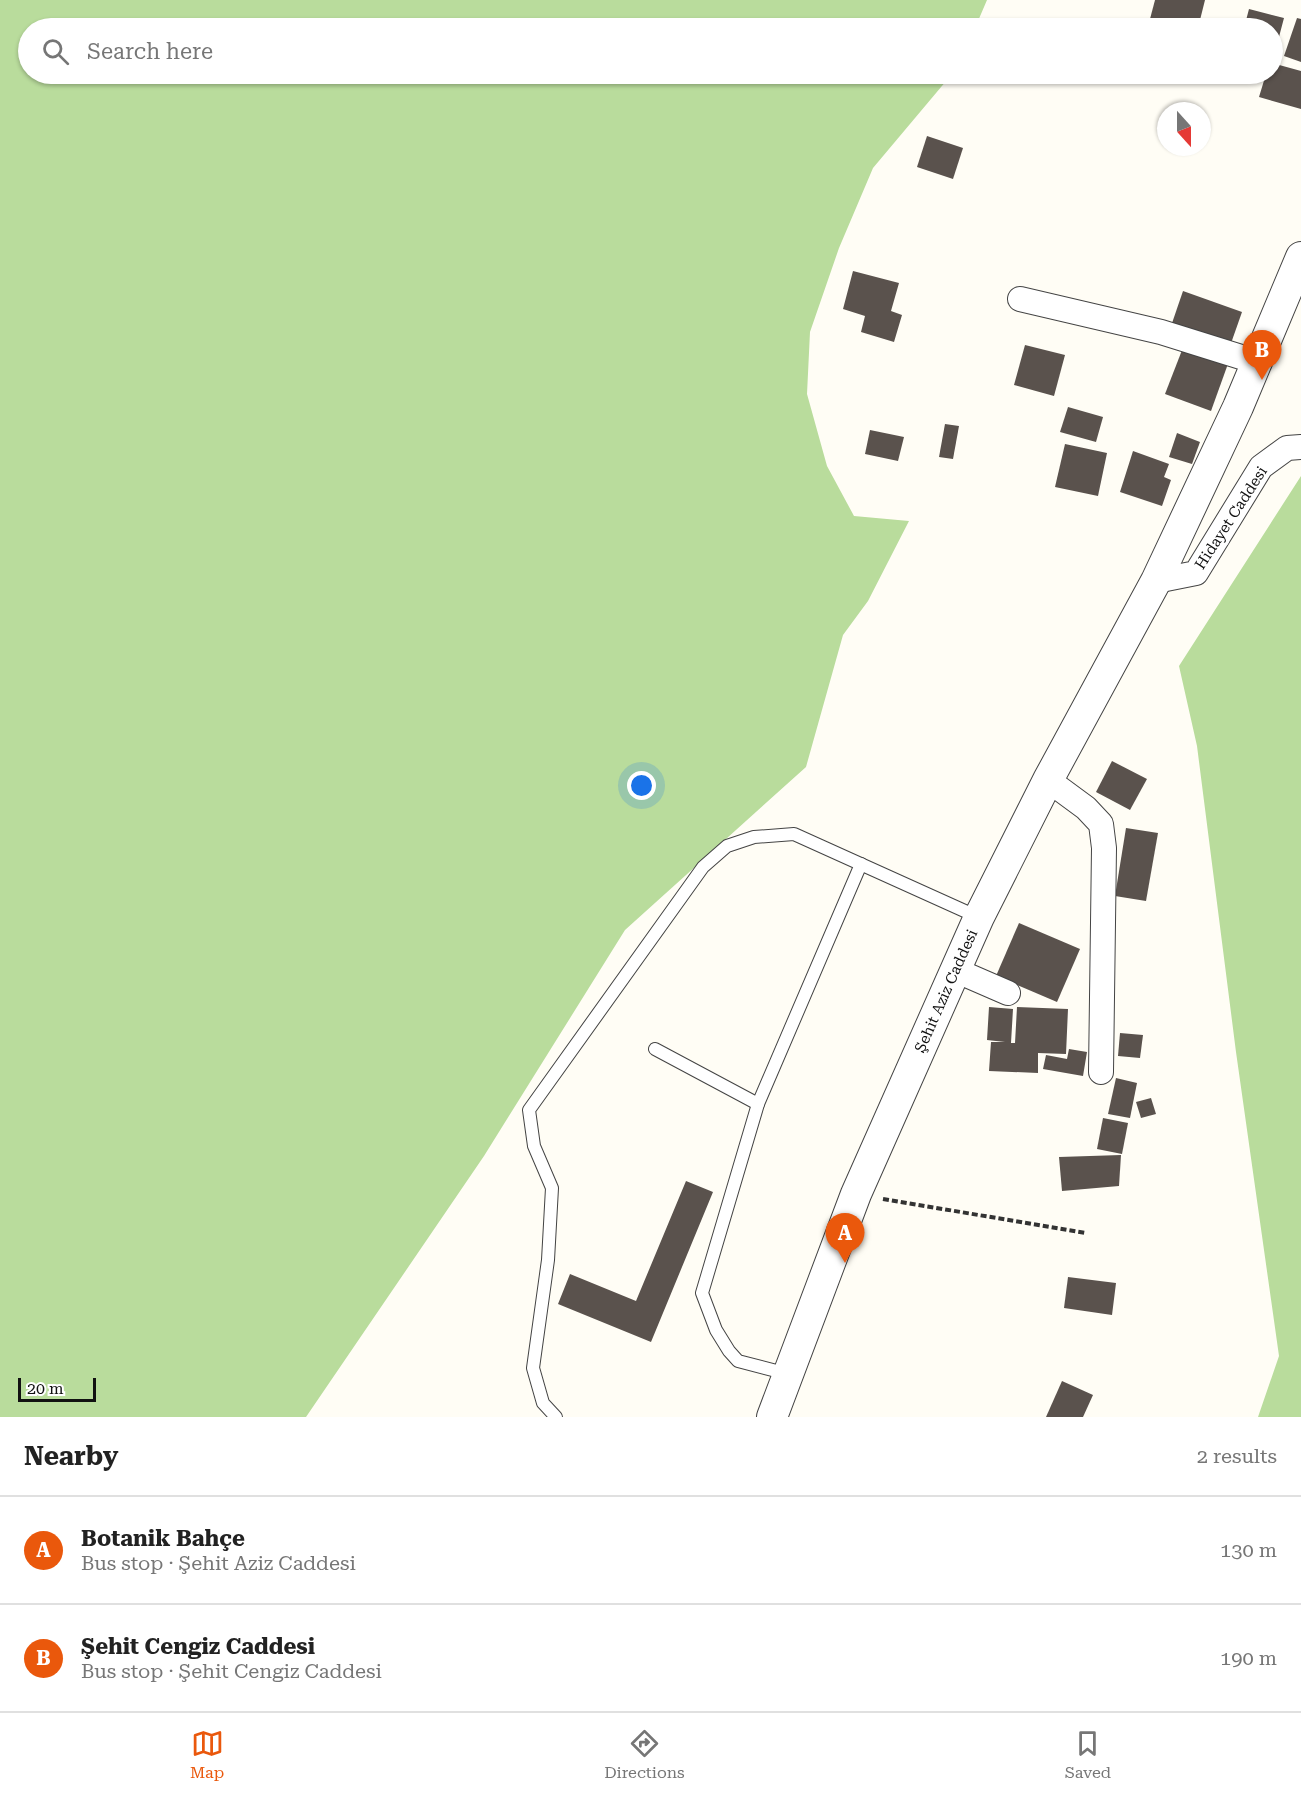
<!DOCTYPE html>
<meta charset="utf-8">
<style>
:root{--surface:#fff;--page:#f2f2f2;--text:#222;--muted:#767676;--line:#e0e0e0;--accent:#ea580c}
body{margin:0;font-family:"Roboto Serif",serif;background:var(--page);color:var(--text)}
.compass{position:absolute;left:1157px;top:102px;width:54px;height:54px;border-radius:50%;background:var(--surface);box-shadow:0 2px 4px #0004;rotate:159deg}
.scale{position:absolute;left:18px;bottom:15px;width:78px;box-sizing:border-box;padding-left:6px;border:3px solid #111;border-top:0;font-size:16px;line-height:21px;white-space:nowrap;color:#111;-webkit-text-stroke:4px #fff;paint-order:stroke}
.you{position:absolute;left:642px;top:786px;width:21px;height:21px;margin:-15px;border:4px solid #fff;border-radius:50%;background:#1a73e8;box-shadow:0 0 0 9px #1a73e833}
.badge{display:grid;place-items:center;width:39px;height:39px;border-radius:50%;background:var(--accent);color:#fff;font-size:20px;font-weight:700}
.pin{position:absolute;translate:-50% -50px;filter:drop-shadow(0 2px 3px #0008)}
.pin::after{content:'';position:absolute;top:32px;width:21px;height:18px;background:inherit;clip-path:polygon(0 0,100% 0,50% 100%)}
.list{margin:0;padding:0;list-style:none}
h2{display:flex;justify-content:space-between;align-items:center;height:78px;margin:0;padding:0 24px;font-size:26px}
h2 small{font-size:20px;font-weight:400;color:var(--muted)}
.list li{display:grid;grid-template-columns:39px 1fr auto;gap:18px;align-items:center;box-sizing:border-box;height:108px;padding:0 24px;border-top:2px solid var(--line)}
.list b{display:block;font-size:22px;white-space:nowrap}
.list p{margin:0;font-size:20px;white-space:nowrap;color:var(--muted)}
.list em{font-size:20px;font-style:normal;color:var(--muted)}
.icon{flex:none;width:33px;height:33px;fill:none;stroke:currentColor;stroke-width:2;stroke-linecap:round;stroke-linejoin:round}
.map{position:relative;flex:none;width:1301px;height:1417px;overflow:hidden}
.search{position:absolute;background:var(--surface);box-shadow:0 2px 4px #0004;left:18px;right:18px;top:18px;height:66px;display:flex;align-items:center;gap:15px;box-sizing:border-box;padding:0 21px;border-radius:33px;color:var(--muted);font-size:22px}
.sheet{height:294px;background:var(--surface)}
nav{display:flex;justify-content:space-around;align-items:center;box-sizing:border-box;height:84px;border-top:2px solid var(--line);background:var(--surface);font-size:16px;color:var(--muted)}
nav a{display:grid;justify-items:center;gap:3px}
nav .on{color:var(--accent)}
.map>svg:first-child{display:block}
.forest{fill:#b9dc9c}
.building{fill:#5a524d}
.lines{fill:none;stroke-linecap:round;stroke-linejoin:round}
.service-casing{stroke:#444;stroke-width:14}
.minor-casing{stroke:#444;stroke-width:26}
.tertiary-casing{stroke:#444;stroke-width:32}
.path{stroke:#333;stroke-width:4;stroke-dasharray:6 3;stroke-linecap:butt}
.service{stroke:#fff;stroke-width:12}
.minor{stroke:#fff;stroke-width:24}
.tertiary{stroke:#fff;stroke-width:30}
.labels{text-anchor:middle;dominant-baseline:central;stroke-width:6;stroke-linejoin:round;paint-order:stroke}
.street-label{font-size:15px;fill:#111;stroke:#fff}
</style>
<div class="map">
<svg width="1301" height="1417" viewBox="0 0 1301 1417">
<rect width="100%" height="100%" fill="#fffdf5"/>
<g class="forest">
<polygon points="0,0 987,0 975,28 28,28 28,74 952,74 873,168 839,248 810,332 807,394 827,466 854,516 909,521 868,601 843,635 806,767 625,930 484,1156 306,1417 0,1417"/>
<polygon points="1301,476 1301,1417 1258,1417 1279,1356 1236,1052 1197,746 1179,666"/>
</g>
<g class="building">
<polygon points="1155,0 1205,0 1198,28 1189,28 1150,19"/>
<polygon points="1249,9 1284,18 1275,52 1272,51 1272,28 1244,28"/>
<polygon points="1297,18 1301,19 1301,62 1284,56"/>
<polygon points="1272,63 1301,71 1301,109 1259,97 1266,74 1272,74"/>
<polygon points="927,136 963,148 953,179 917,167"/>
<polygon points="853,271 899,283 891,311 902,315 894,342 861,332 865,316 843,309"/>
<polygon points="1183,291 1242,312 1229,349 1170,329"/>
<polygon points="1025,345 1065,355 1054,396 1014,385"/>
<polygon points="1184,345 1229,361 1211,411 1165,394"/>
<polygon points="1068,407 1103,417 1096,442 1060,432"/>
<polygon points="945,424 959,426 953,459 939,457"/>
<polygon points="870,430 904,437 898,461 865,454"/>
<polygon points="1177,433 1200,442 1192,464 1169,457"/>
<polygon points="1065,444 1107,453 1098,496 1055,487"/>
<polygon points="1133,451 1169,464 1164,477 1171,480 1162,506 1120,492"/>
<polygon points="1112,761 1147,779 1130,810 1096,792"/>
<polygon points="1126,828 1158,833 1146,901 1115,896"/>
<polygon points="1019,923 1080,949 1057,1002 996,976"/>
<polygon points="989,1007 1013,1009 1011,1043 1015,1043 1017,1007 1068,1009 1066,1054 1038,1053 1038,1073 989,1071 991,1042 1005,1042 987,1040"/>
<polygon points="1120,1033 1143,1035 1140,1058 1118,1056"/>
<polygon points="1069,1049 1087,1052 1083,1076 1043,1069 1046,1055 1067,1059"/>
<polygon points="1116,1078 1137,1083 1130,1118 1108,1114"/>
<polygon points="1151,1098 1156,1114 1141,1118 1136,1102"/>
<polygon points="1103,1118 1128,1123 1122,1154 1097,1149"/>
<polygon points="1121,1155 1119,1186 1062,1191 1059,1157"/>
<polygon points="686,1181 713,1192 651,1342 558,1304 570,1274 636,1301"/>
<polygon points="1068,1277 1116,1283 1112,1315 1064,1308"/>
<polygon points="1062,1381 1093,1395 1083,1417 1046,1417"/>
</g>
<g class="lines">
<g class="service-casing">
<g id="service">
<polyline points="655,1049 758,1104"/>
<polyline points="788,1374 738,1361 729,1351 716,1330 702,1293 758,1104 861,864"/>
<polyline points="556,1417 543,1403 533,1368 548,1260 552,1188 534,1146 529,1110 703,867 727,846 754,837 794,834 978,917"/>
</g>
</g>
<g class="minor-casing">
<g id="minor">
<polyline points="1020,299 1161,332 1257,362"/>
<polyline points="1156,581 1196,573 1261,467 1287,448 1301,447"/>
<polyline points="1048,780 1086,808 1101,824 1104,848 1101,1072"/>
<polyline points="955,970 1008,993"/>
</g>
</g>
<g class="tertiary-casing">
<polyline id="tertiary" points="772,1417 856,1194 979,917 1048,780 1156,581 1238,407 1301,257"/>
</g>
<polyline class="path" points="883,1199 1086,1233"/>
<use href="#service" class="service"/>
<use href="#minor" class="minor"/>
<use href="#tertiary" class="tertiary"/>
</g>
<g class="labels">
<g class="street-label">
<text transform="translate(1231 518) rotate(-57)">Hidayet Caddesi</text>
<text transform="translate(946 991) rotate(-66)">Şehit Aziz Caddesi</text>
</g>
</g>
</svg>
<svg class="compass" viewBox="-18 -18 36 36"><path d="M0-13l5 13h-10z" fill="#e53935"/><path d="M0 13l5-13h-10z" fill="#767676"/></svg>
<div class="scale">20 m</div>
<div class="you"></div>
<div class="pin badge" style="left:845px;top:1263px">A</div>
<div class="pin badge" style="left:1262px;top:380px">B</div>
<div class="search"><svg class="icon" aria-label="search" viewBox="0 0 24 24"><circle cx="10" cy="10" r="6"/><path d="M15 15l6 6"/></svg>Search here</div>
</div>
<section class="sheet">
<h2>Nearby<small>2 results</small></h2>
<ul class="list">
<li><span class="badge">A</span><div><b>Botanik Bahçe</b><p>Bus stop · Şehit Aziz Caddesi</p></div><em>130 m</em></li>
<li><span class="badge">B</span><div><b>Şehit Cengiz Caddesi</b><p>Bus stop · Şehit Cengiz Caddesi</p></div><em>190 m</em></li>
</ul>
</section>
<nav>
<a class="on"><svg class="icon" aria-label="map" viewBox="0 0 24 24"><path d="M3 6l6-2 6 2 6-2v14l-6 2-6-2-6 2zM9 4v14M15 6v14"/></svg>Map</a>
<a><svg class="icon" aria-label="directions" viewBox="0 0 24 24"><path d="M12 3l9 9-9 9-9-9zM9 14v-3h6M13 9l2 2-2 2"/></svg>Directions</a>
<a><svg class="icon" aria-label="saved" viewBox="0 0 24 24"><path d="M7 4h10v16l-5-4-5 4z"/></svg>Saved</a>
</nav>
